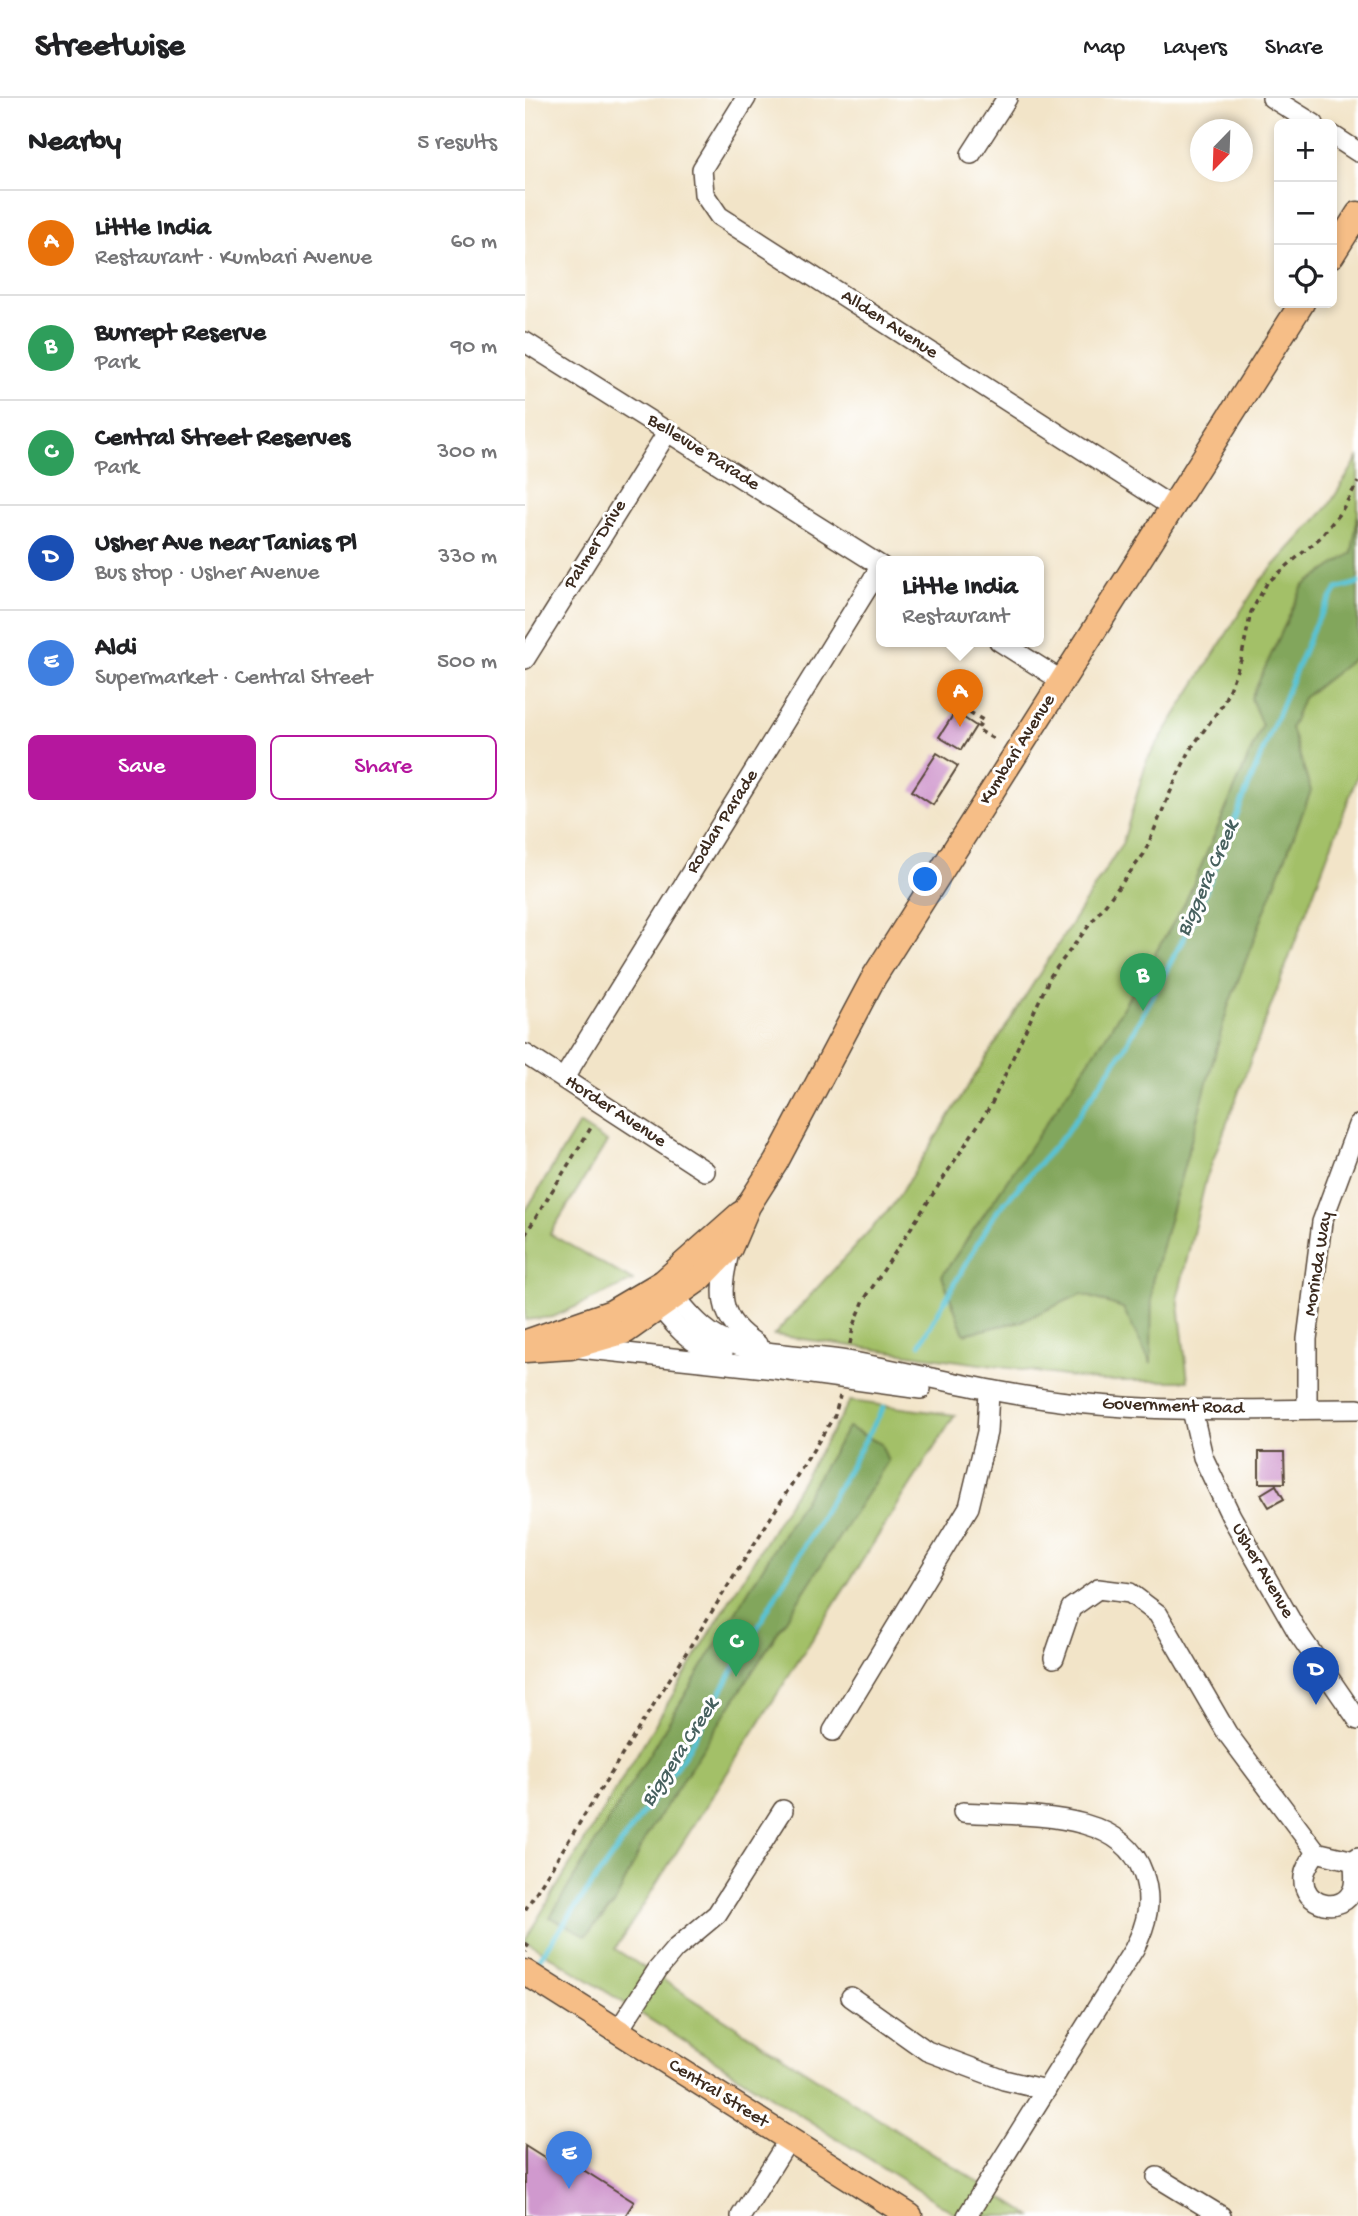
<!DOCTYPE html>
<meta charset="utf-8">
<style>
:root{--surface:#fff;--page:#f2f2f2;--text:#202124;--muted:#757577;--line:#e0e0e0;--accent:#b5179e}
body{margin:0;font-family:"Gochi Hand",sans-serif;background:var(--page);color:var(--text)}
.controls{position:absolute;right:21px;top:21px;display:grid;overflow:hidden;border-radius:10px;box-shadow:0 4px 10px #0003}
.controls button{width:63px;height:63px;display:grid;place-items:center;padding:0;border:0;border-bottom:2px solid var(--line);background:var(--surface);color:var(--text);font:35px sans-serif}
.compass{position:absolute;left:665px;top:21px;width:63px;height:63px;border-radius:50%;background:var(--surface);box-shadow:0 4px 10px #0003;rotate:203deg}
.you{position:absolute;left:401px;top:782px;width:24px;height:24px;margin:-18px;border:5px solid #fff;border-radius:50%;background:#1a73e8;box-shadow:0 0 0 10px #1a73e833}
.badge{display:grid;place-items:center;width:46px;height:46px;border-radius:50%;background:var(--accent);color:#fff;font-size:23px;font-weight:700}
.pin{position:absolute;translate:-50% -58px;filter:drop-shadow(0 2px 4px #0008)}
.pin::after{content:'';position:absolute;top:37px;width:24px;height:21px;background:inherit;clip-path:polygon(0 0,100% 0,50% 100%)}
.popup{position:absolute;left:351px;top:458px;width:168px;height:91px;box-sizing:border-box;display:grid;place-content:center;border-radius:10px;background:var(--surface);filter:drop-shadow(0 2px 5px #0005);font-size:23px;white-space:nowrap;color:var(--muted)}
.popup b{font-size:26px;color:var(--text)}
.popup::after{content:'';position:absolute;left:50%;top:100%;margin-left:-14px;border:14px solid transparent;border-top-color:var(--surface)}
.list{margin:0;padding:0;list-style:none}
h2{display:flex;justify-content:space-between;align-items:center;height:91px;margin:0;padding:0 28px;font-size:30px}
h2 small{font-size:23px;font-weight:400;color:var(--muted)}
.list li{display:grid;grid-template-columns:46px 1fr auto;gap:21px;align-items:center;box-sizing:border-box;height:105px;padding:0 28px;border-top:2px solid var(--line)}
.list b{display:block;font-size:26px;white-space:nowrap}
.list p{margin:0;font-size:23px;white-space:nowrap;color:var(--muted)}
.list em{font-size:23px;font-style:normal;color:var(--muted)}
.actions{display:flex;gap:14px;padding:21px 28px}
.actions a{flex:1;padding:16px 0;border:2px solid var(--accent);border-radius:10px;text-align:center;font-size:24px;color:var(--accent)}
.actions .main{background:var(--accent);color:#fff}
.icon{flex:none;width:38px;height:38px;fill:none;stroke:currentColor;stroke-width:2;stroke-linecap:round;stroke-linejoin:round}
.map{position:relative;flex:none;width:833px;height:2118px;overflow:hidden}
header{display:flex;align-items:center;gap:42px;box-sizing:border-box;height:98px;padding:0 35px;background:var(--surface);border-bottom:2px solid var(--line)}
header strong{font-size:33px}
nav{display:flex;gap:38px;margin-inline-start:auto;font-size:24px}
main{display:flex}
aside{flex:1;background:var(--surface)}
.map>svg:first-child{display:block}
.green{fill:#a3c067;stroke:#6f7542;stroke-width:2}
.forest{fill:#82a65c;stroke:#5e683d;stroke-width:2}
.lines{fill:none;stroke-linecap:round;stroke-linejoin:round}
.stream{stroke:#59c3d4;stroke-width:5}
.building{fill:#d099ce}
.minor-casing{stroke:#564638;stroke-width:22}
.major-casing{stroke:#564638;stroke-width:27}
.path{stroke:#564638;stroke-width:3.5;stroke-dasharray:5 5;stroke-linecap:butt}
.minor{stroke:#fff;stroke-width:19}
.major{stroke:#f6be87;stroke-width:24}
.labels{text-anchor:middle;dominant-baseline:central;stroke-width:6;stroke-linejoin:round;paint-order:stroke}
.street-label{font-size:19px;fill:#3b2a1e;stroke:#fff}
.water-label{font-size:21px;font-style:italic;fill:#46605e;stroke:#fff}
</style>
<header>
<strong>Streetwise</strong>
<nav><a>Map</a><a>Layers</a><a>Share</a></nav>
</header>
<main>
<aside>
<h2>Nearby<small>5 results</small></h2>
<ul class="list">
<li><span class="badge" style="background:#e8710a">A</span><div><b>Little India</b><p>Restaurant · Kumbari Avenue</p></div><em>60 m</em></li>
<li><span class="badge" style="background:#2e9e5b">B</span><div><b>Burrept Reserve</b><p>Park</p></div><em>90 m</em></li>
<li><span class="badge" style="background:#2e9e5b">C</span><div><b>Central Street Reserves</b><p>Park</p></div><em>300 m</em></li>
<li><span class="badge" style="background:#1a4fb4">D</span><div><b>Usher Ave near Tanias Pl</b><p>Bus stop · Usher Avenue</p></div><em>330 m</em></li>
<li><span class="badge" style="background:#3f7fe0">E</span><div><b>Aldi</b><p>Supermarket · Central Street</p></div><em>500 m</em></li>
</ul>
<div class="actions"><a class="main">Save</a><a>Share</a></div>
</aside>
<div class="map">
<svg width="833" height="2118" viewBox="0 0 833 2118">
<rect width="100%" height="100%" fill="#fff"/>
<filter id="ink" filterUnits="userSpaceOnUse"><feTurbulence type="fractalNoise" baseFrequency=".0143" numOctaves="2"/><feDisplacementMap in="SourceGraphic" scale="14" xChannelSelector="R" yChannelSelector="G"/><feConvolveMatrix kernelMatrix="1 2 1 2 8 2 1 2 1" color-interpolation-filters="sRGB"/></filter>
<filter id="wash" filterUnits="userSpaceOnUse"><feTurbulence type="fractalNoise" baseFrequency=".00686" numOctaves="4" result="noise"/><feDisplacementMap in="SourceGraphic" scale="28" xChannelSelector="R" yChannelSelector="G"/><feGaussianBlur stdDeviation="1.57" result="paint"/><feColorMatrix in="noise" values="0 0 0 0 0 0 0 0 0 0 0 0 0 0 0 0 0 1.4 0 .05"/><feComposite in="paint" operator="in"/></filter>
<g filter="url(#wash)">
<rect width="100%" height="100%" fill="#f2e4c8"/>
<g class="green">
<polygon points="833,360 833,676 681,1081 653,1198 663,1283 575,1283 249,1237 368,1107 598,744 622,662 735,483 803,409"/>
<polygon points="54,1026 82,1044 25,1136 108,1183 28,1219 0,1222 0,1114"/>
<polygon points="325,1303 430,1317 90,1851 506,2118 434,2118 0,1842"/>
</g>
<g class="forest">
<polygon points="833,416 833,557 778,600 766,630 786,693 703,909 627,1184 626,1266 598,1210 556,1196 497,1223 439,1236 417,1178 582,936 660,805 737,628 726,600 778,488 827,455"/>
<polygon points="323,1329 356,1346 363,1363 121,1739 89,1807 61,1837 25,1819"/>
</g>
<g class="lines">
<g class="stream">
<polyline points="395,1246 469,1117 541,1035 599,951 670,819 789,528 812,491 833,485"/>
<polyline points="11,1865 160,1656 359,1309"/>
</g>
</g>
<g id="blocks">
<g class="building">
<polygon points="430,614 451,628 436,652 414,639"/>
<polygon points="412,655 433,668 408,707 387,693"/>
<polygon points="734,1354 759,1354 760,1385 734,1385"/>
<polygon points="751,1387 759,1401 744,1409 736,1396"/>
<polygon points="0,2048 46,2077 52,2068 109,2104 100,2118 0,2118"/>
</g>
</g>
</g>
<g filter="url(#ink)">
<use href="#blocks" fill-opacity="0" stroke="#564638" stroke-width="2"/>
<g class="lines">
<g class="minor-casing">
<g id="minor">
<polyline points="221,0 177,71 179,96 194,118 647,409"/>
<polyline points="747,0 789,26"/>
<polyline points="807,37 833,54"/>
<polyline points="446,56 482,0"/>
<polyline points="0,244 356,468 39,980"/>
<polyline points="474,543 537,583"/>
<polyline points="0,561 143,333"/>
<polyline points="0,956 180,1073"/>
<path d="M205,1150C195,1193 190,1220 232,1246"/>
<path d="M141,1188C158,1207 174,1231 198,1242C237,1259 282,1256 323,1263C400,1277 474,1297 552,1305C646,1315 739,1311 833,1311"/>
<path d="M127,1198C147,1226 165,1247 198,1258"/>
<polyline points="54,1250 250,1271 396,1291"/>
<polyline points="782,1311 782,1241 797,1124 833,1027"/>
<polyline points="667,1312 678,1359 706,1418 773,1535 833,1622"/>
<polyline points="529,1560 546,1510 573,1491 605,1495 633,1516 702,1635 791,1754 829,1763"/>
<polyline points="308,1633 444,1409 462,1334 464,1293"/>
<path d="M438,1714C496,1719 596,1710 618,1775C628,1803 622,1826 609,1851L442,2118"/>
<path d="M791,1754C786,1762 780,1770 779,1779C776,1808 818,1818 828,1791C831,1783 829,1772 829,1763L833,1759"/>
<polyline points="326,1899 402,1953 479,1982 521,1992"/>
<polyline points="93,1933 133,1871 150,1851 192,1816 258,1712"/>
<polyline points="632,2079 696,2118"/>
<polyline points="216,2118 264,2041"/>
</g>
</g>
<g class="major-casing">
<g id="major">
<polyline points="807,157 833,116"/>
<polyline points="4,1243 87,1214 138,1184 215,1116"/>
<polyline points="0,1252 46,1249 101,1233 176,1180 205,1150 223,1108 251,1064 349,879 777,205"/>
<polyline points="0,1874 385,2118"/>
</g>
</g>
<g class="path">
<polyline points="436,609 458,622 452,631 472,643"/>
<polyline points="0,1137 67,1028"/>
<polyline points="325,1246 328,1230 339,1202 466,1007 526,877 619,756 653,676 667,649 698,606 716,562 726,514 742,485 796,439 817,412 833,384"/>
<polyline points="0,1812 310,1317 315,1298"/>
<polyline points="0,1846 4,1849 1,1854"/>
</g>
<use href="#minor" class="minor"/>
<use href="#major" class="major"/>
</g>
</g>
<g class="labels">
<g class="street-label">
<text transform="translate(364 227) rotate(33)">Allden Avenue</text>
<text transform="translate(178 355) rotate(32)">Bellevue Parade</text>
<text transform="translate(71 447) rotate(-58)">Palmer Drive</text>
<text transform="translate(493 652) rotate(-58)">Kumbari Avenue</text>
<text transform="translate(198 724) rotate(-58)">Rodlan Parade</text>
<text transform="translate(90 1014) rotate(33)">Horder Avenue</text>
<text transform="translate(794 1166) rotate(-81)">Morinda Way</text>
<text transform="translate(648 1309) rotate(2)">Government Road</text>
<text transform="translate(737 1473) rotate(60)">Usher Avenue</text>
<text transform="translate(193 1996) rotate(32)">Central Street</text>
</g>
<g class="water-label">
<text transform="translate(684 781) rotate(-66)">Biggera Creek</text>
<text transform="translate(156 1655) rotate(-57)">Biggera Creek</text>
</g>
</g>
</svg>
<div class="controls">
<button>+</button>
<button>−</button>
<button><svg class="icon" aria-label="locate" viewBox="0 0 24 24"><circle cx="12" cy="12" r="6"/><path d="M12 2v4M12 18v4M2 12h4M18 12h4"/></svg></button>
</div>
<svg class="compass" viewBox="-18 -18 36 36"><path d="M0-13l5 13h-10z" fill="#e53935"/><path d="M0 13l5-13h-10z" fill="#757577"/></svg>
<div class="you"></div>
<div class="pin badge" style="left:435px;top:629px;background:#e8710a">A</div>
<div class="popup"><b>Little India</b>Restaurant</div>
<div class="pin badge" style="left:618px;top:913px;background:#2e9e5b">B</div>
<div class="pin badge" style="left:211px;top:1579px;background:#2e9e5b">C</div>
<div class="pin badge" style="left:791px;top:1607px;background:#1a4fb4">D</div>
<div class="pin badge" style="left:44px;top:2091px;background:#3f7fe0">E</div>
</div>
</main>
